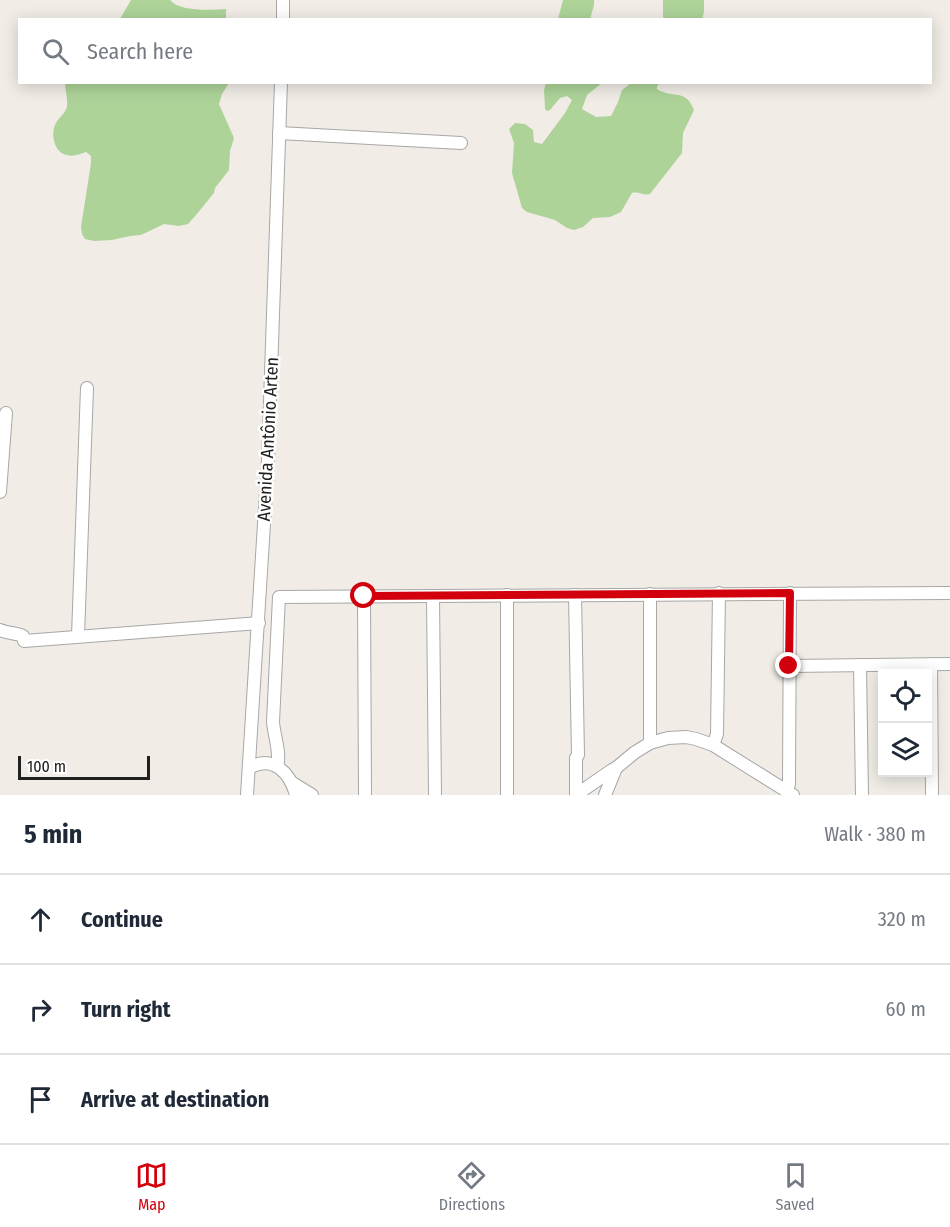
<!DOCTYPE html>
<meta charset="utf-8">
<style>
:root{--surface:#fff;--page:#f6f6f7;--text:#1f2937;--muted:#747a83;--line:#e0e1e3;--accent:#d1000c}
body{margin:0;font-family:"Fira Sans Condensed",sans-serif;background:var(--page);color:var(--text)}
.controls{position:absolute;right:18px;bottom:18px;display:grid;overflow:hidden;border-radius:0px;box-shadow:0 3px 15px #0003}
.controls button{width:54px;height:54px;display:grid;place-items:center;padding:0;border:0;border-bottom:2px solid var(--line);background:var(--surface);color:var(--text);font:30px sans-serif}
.scale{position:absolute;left:18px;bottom:15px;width:132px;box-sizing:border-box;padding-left:6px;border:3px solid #202020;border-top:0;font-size:16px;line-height:21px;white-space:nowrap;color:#202020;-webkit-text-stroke:4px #fff;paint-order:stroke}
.stop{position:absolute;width:18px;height:18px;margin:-14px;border:4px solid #d1000c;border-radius:50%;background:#fff}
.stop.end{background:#d1000c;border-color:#fff;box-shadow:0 2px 6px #0008}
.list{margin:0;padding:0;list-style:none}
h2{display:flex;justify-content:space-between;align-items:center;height:78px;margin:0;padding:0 24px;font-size:26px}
h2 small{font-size:20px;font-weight:400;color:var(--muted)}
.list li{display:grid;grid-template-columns:39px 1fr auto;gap:18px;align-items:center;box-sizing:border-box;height:90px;padding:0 24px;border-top:2px solid var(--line)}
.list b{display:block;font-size:22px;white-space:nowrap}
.list em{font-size:20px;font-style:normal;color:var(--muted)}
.icon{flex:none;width:33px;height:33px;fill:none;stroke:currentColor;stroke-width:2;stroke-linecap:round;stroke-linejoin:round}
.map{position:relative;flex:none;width:950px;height:795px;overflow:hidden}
.search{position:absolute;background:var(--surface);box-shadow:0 3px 15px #0003;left:18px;right:18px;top:18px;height:66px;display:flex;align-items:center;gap:15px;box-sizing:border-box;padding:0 21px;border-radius:0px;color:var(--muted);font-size:22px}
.sheet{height:348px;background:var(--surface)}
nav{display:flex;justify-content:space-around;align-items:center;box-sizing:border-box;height:84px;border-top:2px solid var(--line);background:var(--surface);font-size:16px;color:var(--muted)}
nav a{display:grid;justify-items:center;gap:3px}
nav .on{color:var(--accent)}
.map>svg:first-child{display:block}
.forest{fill:#add399}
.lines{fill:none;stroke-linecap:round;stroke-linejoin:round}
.minor-casing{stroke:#a7a7a7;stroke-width:14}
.minor{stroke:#fff;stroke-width:12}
.route{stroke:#d1000c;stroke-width:8}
.labels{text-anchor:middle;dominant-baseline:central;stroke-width:5;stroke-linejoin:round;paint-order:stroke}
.street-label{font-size:18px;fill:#202020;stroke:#fff}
</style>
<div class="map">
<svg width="950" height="795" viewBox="0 0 950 795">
<rect width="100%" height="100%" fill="#f1ede6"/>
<g class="forest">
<path d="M131,0H170C180,12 211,10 226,9V19H120Z"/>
<polygon points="563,0 594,0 594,5 590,19 558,19"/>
<polygon points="663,0 704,0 704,12 702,19 665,19 663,17"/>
<path d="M65,83H229L222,94L219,104L234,138L230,151L229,170L215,188L214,193L196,215L188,224L179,226L164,224L141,235L130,236L112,240L94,241L85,239L82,234L81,227L91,163V156L86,152C80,154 73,157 67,155C54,153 50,133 56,123C59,117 65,114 67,107C68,99 65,90 65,83Z"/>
<path d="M546,83H602L587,95L582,109L596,117L611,116L618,102L622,90L631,83H669L659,84L657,86V89C672,99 686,88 694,110L683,133L682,153L650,194C644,196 639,191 632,193L621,212L610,217L593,218L583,227L574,230L567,228L555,220L527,212L522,208L512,173L514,143L509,129L515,123L525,124L533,130L534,142L542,144L565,113L572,100L567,96L560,98L550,110L547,111L545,109L544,90Z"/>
</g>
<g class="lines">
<g class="minor-casing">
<g id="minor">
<polyline points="283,20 283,0"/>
<polyline points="279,133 461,143"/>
<polyline points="0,492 6,413"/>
<polyline points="507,595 507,795"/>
<polyline points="575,595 578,755 576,758 576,795"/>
<polyline points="364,596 365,795"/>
<polyline points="433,596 435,795"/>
<path d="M0,630C7,633 16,633 23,636L24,641L259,623"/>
<polyline points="78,636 87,388"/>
<polyline points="931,664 932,795"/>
<polyline points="860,665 862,795"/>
<polyline points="790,666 950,664"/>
<polyline points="650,743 650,594"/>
<polyline points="713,745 717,734 719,593"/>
<path d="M277,766C281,754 274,735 273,722L279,597L950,593"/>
<path d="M249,768C273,754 290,773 296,795"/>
<polyline points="291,782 312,795"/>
<polyline points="787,791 789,784 790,593"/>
<polyline points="247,795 268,460 281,82"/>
<polyline points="576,795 612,770 616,768 634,753 650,743 668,738 686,737 696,739 713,745 793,795"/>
<polyline points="605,795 616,768"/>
</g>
</g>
<use href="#minor" class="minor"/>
</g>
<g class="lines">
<polyline class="route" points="364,596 790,593 789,666"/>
</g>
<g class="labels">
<g class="street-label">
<text transform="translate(268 439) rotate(-87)">Avenida Antônio Arten</text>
</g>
</g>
</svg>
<div class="controls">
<button><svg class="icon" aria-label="locate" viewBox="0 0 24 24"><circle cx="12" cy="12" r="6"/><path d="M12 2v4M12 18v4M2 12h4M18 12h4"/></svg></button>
<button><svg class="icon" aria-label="layers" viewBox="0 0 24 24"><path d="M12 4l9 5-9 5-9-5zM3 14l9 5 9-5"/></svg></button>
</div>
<div class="scale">100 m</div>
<div class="stop" style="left:364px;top:596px"></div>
<div class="stop end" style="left:789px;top:666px"></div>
<div class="search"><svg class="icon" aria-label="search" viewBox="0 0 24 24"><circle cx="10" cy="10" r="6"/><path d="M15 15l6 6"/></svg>Search here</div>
</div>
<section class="sheet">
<h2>5 min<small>Walk · 380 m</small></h2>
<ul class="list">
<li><svg class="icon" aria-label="ahead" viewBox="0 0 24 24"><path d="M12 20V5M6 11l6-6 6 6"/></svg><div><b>Continue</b></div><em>320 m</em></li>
<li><svg class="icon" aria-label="right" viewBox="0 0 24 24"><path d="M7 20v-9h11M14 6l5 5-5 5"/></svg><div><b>Turn right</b></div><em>60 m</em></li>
<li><svg class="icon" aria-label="arrive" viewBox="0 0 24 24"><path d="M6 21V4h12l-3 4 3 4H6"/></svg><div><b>Arrive at destination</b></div></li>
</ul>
</section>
<nav>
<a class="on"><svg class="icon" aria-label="map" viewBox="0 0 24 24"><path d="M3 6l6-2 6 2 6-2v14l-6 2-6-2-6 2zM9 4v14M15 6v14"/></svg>Map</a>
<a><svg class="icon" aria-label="directions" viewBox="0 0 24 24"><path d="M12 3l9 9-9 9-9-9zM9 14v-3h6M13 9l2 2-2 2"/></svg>Directions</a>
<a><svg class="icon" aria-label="saved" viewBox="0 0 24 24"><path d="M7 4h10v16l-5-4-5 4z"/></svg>Saved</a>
</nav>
